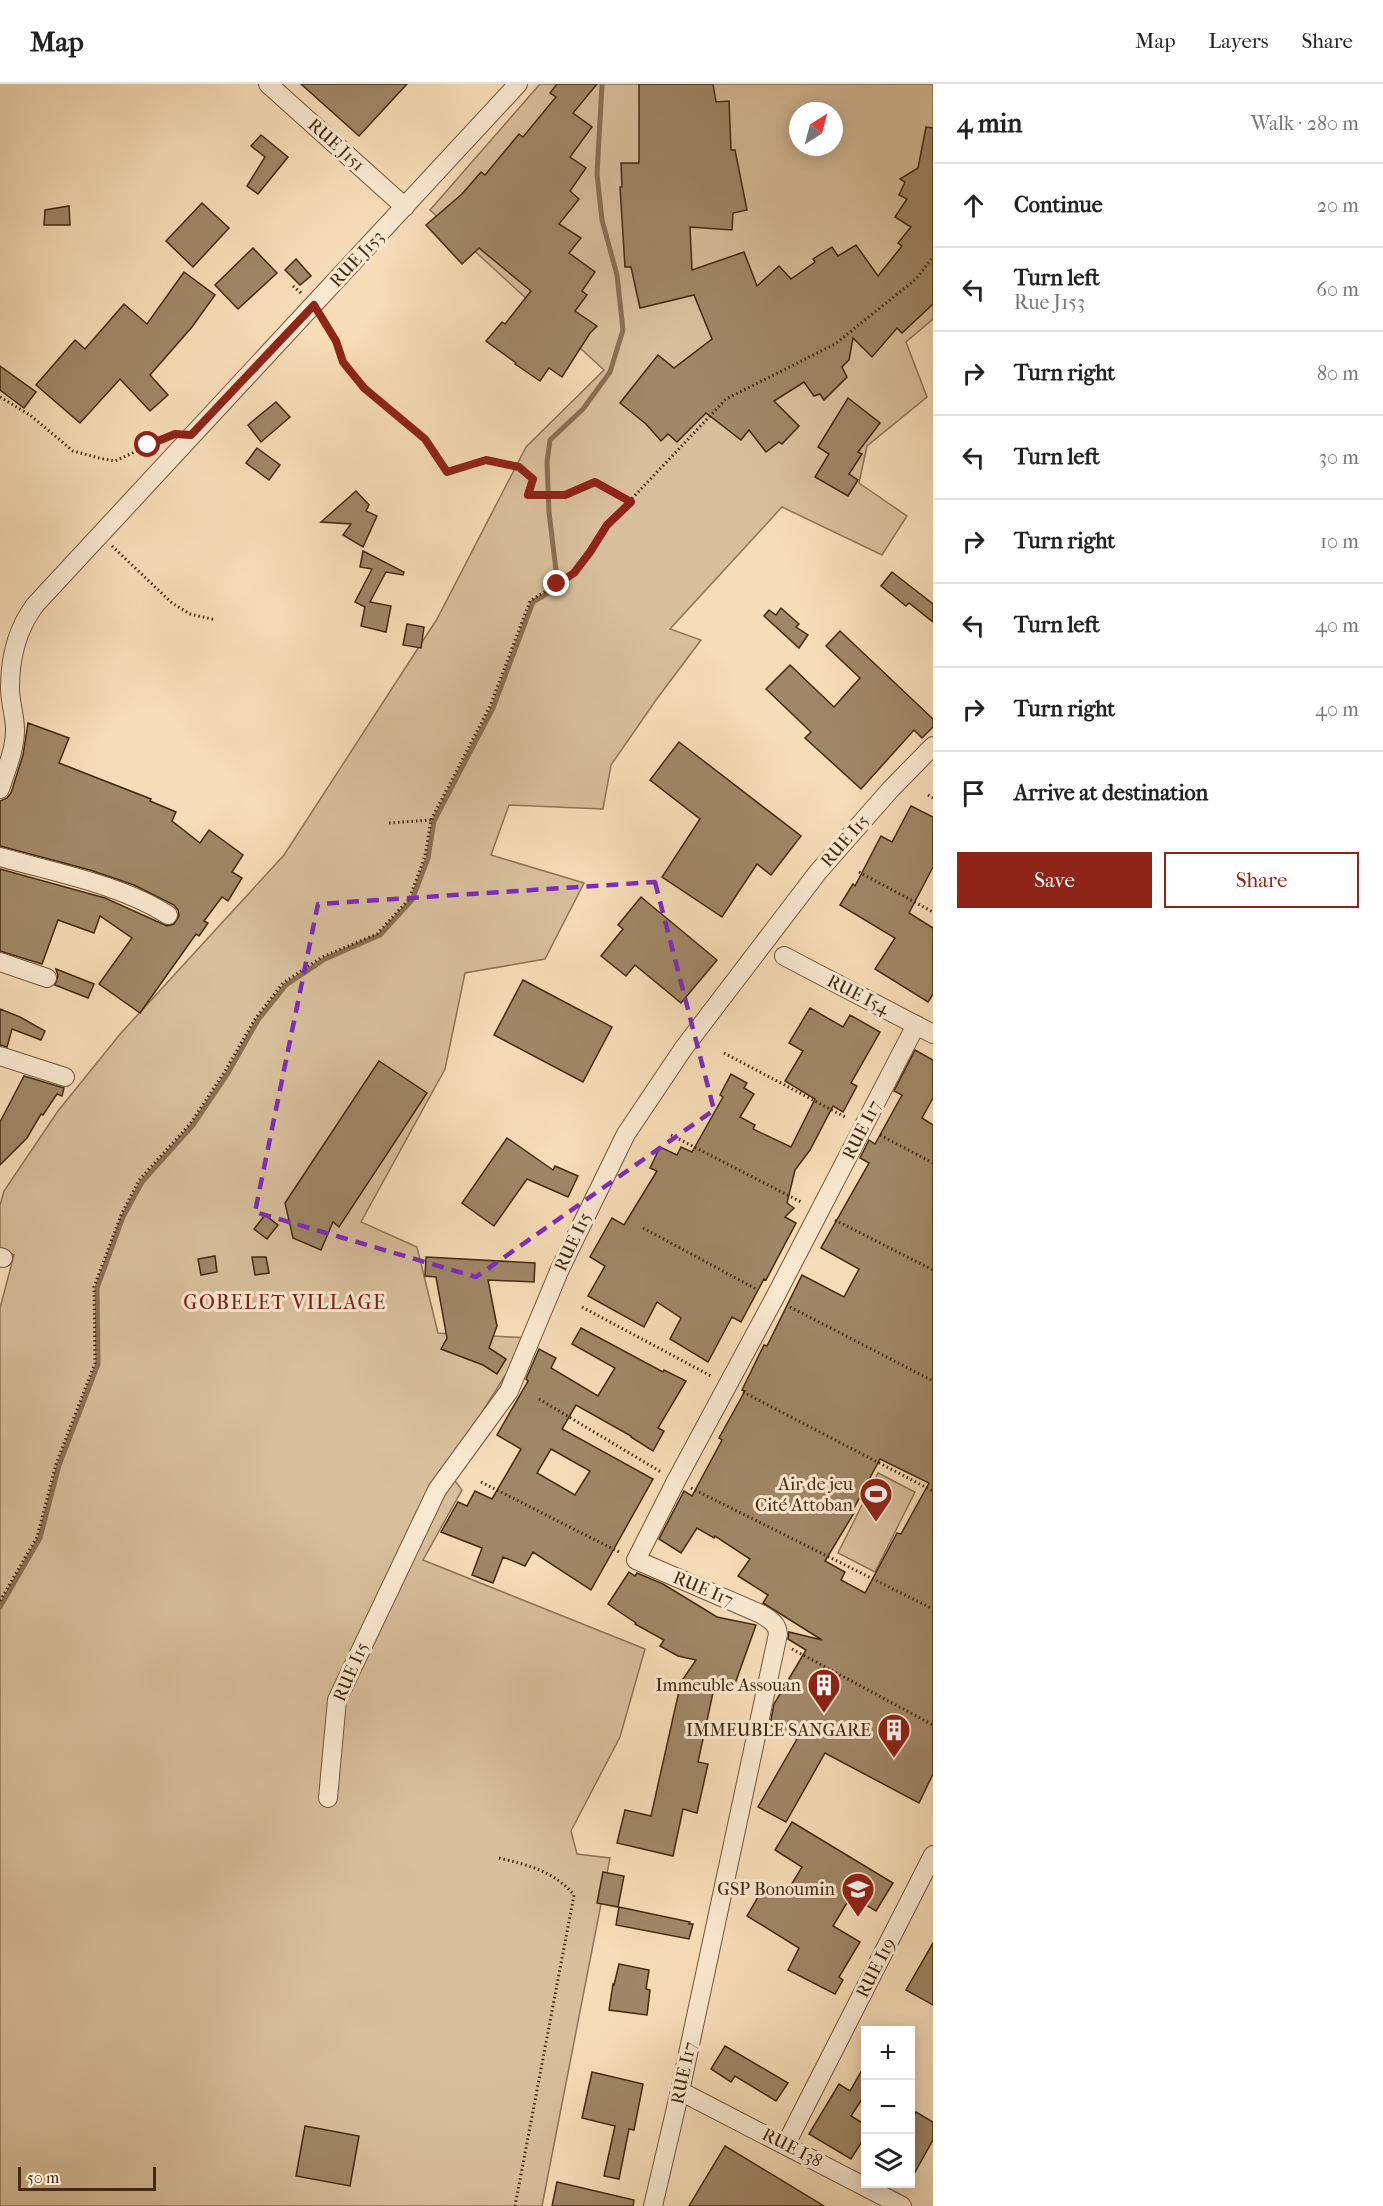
<!DOCTYPE html>
<meta charset="utf-8">
<style>
:root{--surface:#fff;--page:#f6f6f6;--text:#222;--muted:#767676;--line:#e0e0e0;--accent:#8f2418}
body{margin:0;font-family:"IM FELL French Canon",serif;background:var(--page);color:var(--text)}
.controls{position:absolute;right:18px;bottom:18px;display:grid;overflow:hidden;border-radius:0px;box-shadow:0 3px 15px #0003}
.controls button{width:54px;height:54px;display:grid;place-items:center;padding:0;border:0;border-bottom:2px solid var(--line);background:var(--surface);color:var(--text);font:30px sans-serif}
.compass{position:absolute;left:789px;top:18px;width:54px;height:54px;border-radius:50%;background:var(--surface);box-shadow:0 3px 15px #0003;rotate:36deg}
.scale{position:absolute;left:18px;bottom:15px;width:138px;box-sizing:border-box;padding-left:6px;border:3px solid #432a10;border-top:0;font-size:16px;line-height:21px;white-space:nowrap;color:#432a10;-webkit-text-stroke:4px #f9e8d0;paint-order:stroke}
.stop{position:absolute;width:18px;height:18px;margin:-14px;border:4px solid #8f2418;border-radius:50%;background:#fff}
.stop.end{background:#8f2418;border-color:#fff;box-shadow:0 2px 6px #0008}
.list{margin:0;padding:0;list-style:none}
h2{display:flex;justify-content:space-between;align-items:center;height:78px;margin:0;padding:0 24px;font-size:26px}
h2 small{font-size:20px;font-weight:400;color:var(--muted)}
.list li{display:grid;grid-template-columns:39px 1fr auto;gap:18px;align-items:center;box-sizing:border-box;height:84px;padding:0 24px;border-top:2px solid var(--line)}
.list b{display:block;font-size:22px;white-space:nowrap}
.list p{margin:0;font-size:20px;white-space:nowrap;color:var(--muted)}
.list em{font-size:20px;font-style:normal;color:var(--muted)}
.actions{display:flex;gap:12px;padding:18px 24px}
.actions a{flex:1;padding:14px 0;border:2px solid var(--accent);border-radius:0px;text-align:center;font-size:21px;color:var(--accent)}
.actions .main{background:var(--accent);color:#fff}
.icon{flex:none;width:33px;height:33px;fill:none;stroke:currentColor;stroke-width:2;stroke-linecap:round;stroke-linejoin:round}
.map{position:relative;flex:none;width:933px;height:2122px;overflow:hidden}
header{display:flex;align-items:center;gap:36px;box-sizing:border-box;height:84px;padding:0 30px;background:var(--surface);border-bottom:2px solid var(--line)}
header strong{font-size:28px}
nav{display:flex;gap:33px;margin-inline-start:auto;font-size:21px}
main{display:flex}
aside{flex:1;background:var(--surface)}
.map>svg:first-child{display:block}
.green{fill:#d8be9b;stroke:#8e7456;stroke-width:1.5;fill-rule:evenodd}
.lines{fill:none;stroke-linecap:round;stroke-linejoin:round}
.stream{stroke:#8a7052;stroke-width:5}
.building{fill:#a08767;stroke:#432a10;stroke-width:1.5;fill-rule:evenodd}
.minor-casing{stroke:#70563a;stroke-width:20}
.path{stroke:#432a10;stroke-width:3;stroke-dasharray:1.5 3;stroke-linecap:butt}
.minor{stroke:#f9e8d0;stroke-width:18}
.route{stroke:#8f2418;stroke-width:8}
.marked{fill:none;stroke:#7b2cbf;stroke-width:4.5;stroke-dasharray:12 8;stroke-linejoin:round}
.labels{text-anchor:middle;dominant-baseline:central;stroke-width:6;stroke-linejoin:round;paint-order:stroke}
.street-label{font-size:18px;fill:#432a10;stroke:#f9e8d0}
.poi-label{font-size:18px;fill:#432a10;stroke:#f9e8d0;text-anchor:end}
.neighbourhood-label{font-size:20px;letter-spacing:1.5px;fill:#7a1f14;stroke:#f9e8d0}
</style>
<header>
<strong>Map</strong>
<nav><a>Map</a><a>Layers</a><a>Share</a></nav>
</header>
<main>
<div class="map">
<svg width="933" height="2122" viewBox="0 0 933 2122">
<rect width="100%" height="100%" fill="#f6dcb7"/>
<filter id="stains"><feTurbulence type="fractalNoise" baseFrequency=".00333" numOctaves="4"/><feColorMatrix values="0 0 0 0 .2 0 0 0 0 .09 0 0 0 0 .02 0 0 0 .5 -.17"/></filter>
<radialGradient id="worn" r=".72"><stop offset=".6" stop-color="#630" stop-opacity="0"/><stop offset="1" stop-color="#630" stop-opacity=".3"/></radialGradient>
<g class="green">
<path d="M540,0H933V235L906,258L927,313L867,362L859,399L907,432L882,471L782,423L670,545L701,556L656,616L611,681L603,725L509,721L491,771L584,799L545,875L465,889L445,985L361,1138L417,1163L438,1249L529,1254L446,1385L462,1406L423,1476L645,1565L620,1653L571,1747L577,1770L610,1774L542,2122H0V1224L14,1171L0,1164V1121L4,1107L58,1027L121,949L284,771L437,535L526,363L604,286L430,126ZM798,27H834V63H798Z"/>
<polygon points="878,1389 915,1408 875,1488 838,1469"/>
</g>
<g class="lines">
<polyline class="stream" points="0,1523 40,1454 59,1381 98,1280 97,1204 123,1133 142,1098 193,1041 228,989 258,936 286,901 325,875 380,851 412,816 428,774 434,737 493,624 533,518 558,503 549,428 547,378 550,356 583,325 610,288 623,246 617,191 602,136 597,90 602,1"/>
</g>
<g class="building">
<polygon points="301,0 407,0 359,52"/>
<polygon points="557,0 597,0 573,29 592,43 570,73 586,84 570,107 579,115 559,140 581,154 569,169 595,188 582,207 587,211 575,227 597,242 590,249 562,293 549,284 540,297 515,280 516,279 486,257 502,238 505,240 531,207 479,164 462,180 426,141 462,110 481,88 485,91 519,50 523,53 556,13 550,9"/>
<polygon points="639,0 713,0 716,18 729,17 731,66 735,66 747,126 733,129 732,146 690,143 692,186 744,168 757,202 779,182 791,195 815,178 813,175 832,163 838,172 856,161 878,192 902,162 898,159 911,143 895,133 907,115 899,111 905,98 900,95 918,84 926,43 933,44 933,220 902,249 897,244 872,273 853,254 849,276 842,283 847,293 824,316 820,310 814,312 804,298 774,317 799,342 782,360 779,358 766,368 749,346 741,356 706,329 677,358 668,350 661,357 646,340 620,319 658,271 674,284 712,255 694,211 640,224 631,183 625,183 620,103 622,103 621,79 639,79"/>
<polygon points="261,51 288,73 258,110 247,102 265,73 251,62"/>
<polygon points="202,119 229,144 193,183 166,157"/>
<polygon points="69,122 70,141 44,141 45,126"/>
<polygon points="253,164 277,189 238,225 215,201"/>
<polygon points="296,175 311,192 300,201 285,186"/>
<polygon points="184,188 215,211 192,243 150,291 168,311 150,327 120,295 80,339 36,301 75,256 85,265 124,220 147,240"/>
<polygon points="0,282 36,308 24,324 0,306"/>
<polygon points="848,314 880,339 858,368 862,370 849,390 858,396 848,412 815,393 829,370 818,363"/>
<polygon points="276,318 290,333 261,358 248,341"/>
<polygon points="257,364 280,381 269,396 246,379"/>
<polygon points="356,407 369,421 366,427 377,432 363,463 343,451 351,440 321,438"/>
<polygon points="363,467 404,488 403,491 386,488 370,518 391,522 386,548 361,542 365,523 355,518 372,485 360,483"/>
<polygon points="892,488 933,520 933,538 909,519 906,522 881,502"/>
<polygon points="781,524 799,540 796,543 808,551 799,564 764,532 769,526 776,531"/>
<polygon points="407,540 424,543 421,564 403,561"/>
<polygon points="840,547 933,635 933,643 922,654 914,646 861,705 805,654 811,648 766,605 790,581 834,623 860,594 826,562"/>
<polygon points="28,639 69,654 59,679 151,715 150,717 176,728 172,737 200,759 209,746 243,771 232,788 242,794 228,817 222,813 204,837 208,839 199,852 196,850 140,929 99,900 132,854 100,832 94,849 58,836 42,880 0,867 0,785 105,814 167,842 174,840 179,832 178,826 174,821 134,801 90,786 0,762 0,717 7,714 11,709 23,671"/>
<polygon points="679,658 801,752 771,791 757,780 722,833 662,793 700,735 650,696"/>
<polygon points="911,722 933,733 933,783 909,829 933,844 933,910 928,918 875,885 895,854 840,821 853,800 855,802 881,752 892,758"/>
<polygon points="641,813 717,876 681,919 635,881 626,892 601,872 623,845 618,841"/>
<polygon points="56,885 94,900 88,914 55,901 58,892"/>
<polygon points="523,896 612,943 583,998 494,951"/>
<polygon points="810,924 843,943 850,931 880,948 851,999 857,1002 843,1028 833,1022 810,1066 795,1086 787,1119 794,1124 785,1133 796,1139 766,1196 764,1195 741,1238 732,1233 708,1278 670,1255 681,1234 657,1218 644,1243 588,1212 605,1182 590,1173 612,1134 624,1141 657,1087 650,1084 660,1063 677,1071 681,1063 692,1068 723,1013 720,1011 731,990 747,999 744,1004 754,1010 740,1033 755,1041 753,1045 791,1063 815,1015 785,997 803,967 789,959"/>
<polygon points="0,925 20,933 45,947 41,956 12,945 7,963 0,961"/>
<path d="M915,966L933,976V1014L922,1034L933,1041V1690L919,1719L825,1669L786,1738L758,1723L797,1655L770,1641L774,1620L806,1566L788,1555L789,1548L822,1556L763,1519L768,1511L738,1492L750,1475L715,1452L714,1454L697,1444L681,1469L659,1455L684,1407L692,1412L722,1356L719,1354L745,1307L742,1306L764,1261L767,1262L802,1191L844,1213L859,1185L821,1164L869,1079L860,1074L869,1056L875,1060L902,1011L894,1007ZM880,1375L929,1399L901,1450L897,1449L865,1509L841,1496L845,1488L825,1477L854,1429L852,1428Z"/>
<polygon points="379,977 427,1009 339,1143 333,1138 321,1166 293,1154 285,1119"/>
<polygon points="24,992 64,1004 62,1012 57,1010 43,1031 41,1030 27,1054 0,1081 0,1038"/>
<polygon points="507,1054 553,1086 555,1082 578,1092 568,1113 527,1095 494,1142 462,1119"/>
<polygon points="265,1131 278,1141 267,1155 254,1145"/>
<polygon points="215,1172 217,1188 201,1191 198,1175"/>
<polygon points="252,1173 266,1173 269,1189 255,1191"/>
<polygon points="426,1173 535,1179 534,1198 488,1196 497,1242 489,1264 506,1275 497,1290 483,1281 441,1265 447,1254 436,1193 425,1192"/>
<path d="M581,1244L663,1288L664,1286L686,1297L658,1344L664,1347L653,1367L631,1353V1352L576,1321L562,1345L653,1395L591,1506L533,1468L525,1482L503,1473L493,1499L472,1491L482,1464L441,1448L458,1418L467,1422L475,1407L492,1415L521,1365L497,1351L528,1297L526,1295L539,1265L556,1274L551,1284L598,1312L615,1284L572,1260ZM551,1365L590,1387L575,1411L537,1389Z"/>
<polygon points="629,1488 635,1492 637,1489 663,1500 717,1533 756,1541 732,1608 714,1604 698,1678 708,1680 697,1729 683,1725 673,1772 617,1759 625,1726 651,1732 681,1598 696,1576 678,1572 660,1562 664,1556 635,1540 636,1539 608,1520"/>
<polygon points="792,1738 893,1799 876,1827 851,1812 833,1842 860,1858 839,1893 843,1896 835,1910 788,1886 799,1864 747,1832 765,1801 784,1813 802,1783 775,1766"/>
<polygon points="603,1788 624,1792 618,1823 597,1819"/>
<polygon points="619,1823 690,1838 689,1840 693,1840 689,1855 616,1841"/>
<polygon points="933,1859 933,1921 906,1906"/>
<polygon points="619,1880 649,1886 646,1905 650,1906 647,1931 609,1926 613,1900 614,1901"/>
<polygon points="725,1962 788,1999 776,2017 735,1992 731,1998 711,1985"/>
<polygon points="866,1979 866,2009 851,2032 866,2041 866,2051 851,2075 809,2050 839,2000 850,2007"/>
<polygon points="592,1988 643,2000 634,2046 629,2045 619,2095 604,2092 615,2042 582,2034"/>
<polygon points="916,2028 933,2038 933,2056 910,2097 910,2038"/>
<polygon points="305,2042 359,2052 350,2102 296,2092"/>
<polygon points="725,2062 824,2122 689,2122"/>
<polygon points="557,2098 634,2116 633,2122 552,2122"/>
</g>
<g class="lines">
<g class="minor-casing">
<g id="minor">
<polyline points="268,0 405,123"/>
<path d="M0,705C6,686 15,666 15,646C15,632 10,618 10,604C10,574 17,545 35,521L518,0"/>
<path d="M0,773C53,788 122,801 168,831"/>
<polyline points="784,872 933,950"/>
<polyline points="0,878 47,894"/>
<polyline points="0,972 65,993"/>
<polyline points="0,1173 3,1174"/>
<polyline points="328,1714 337,1616 437,1406 509,1307 560,1185 626,1050 683,965 818,788 890,706 933,662"/>
<polyline points="680,2007 902,2122"/>
<polyline points="786,2060 933,1771"/>
<path d="M653,2122L680,2007L778,1550C777,1539 770,1536 761,1530L636,1476L676,1397L774,1215L916,941"/>
</g>
</g>
<g class="path">
<polyline points="293,202 301,209"/>
<polyline points="324,237 336,257 343,278 364,304 425,355 447,388 486,376 519,383 533,395 528,411 565,411 595,398 631,418"/>
<polyline points="0,313 30,331 73,367 99,374 115,377 163,355"/>
<polyline points="112,462 172,519 190,530 216,536"/>
<polyline points="928,711 933,714"/>
<polyline points="389,739 431,736"/>
<polyline points="859,788 933,828"/>
<polyline points="724,969 847,1034"/>
<polyline points="671,1051 803,1119"/>
<polyline points="880,1051 933,1079"/>
<polyline points="835,1136 933,1186"/>
<polyline points="643,1144 758,1206"/>
<polyline points="582,1223 713,1293"/>
<polyline points="790,1223 933,1297"/>
<polyline points="743,1308 933,1407"/>
<polyline points="539,1315 661,1388"/>
<polyline points="481,1398 621,1469"/>
<polyline points="691,1404 933,1525"/>
<polyline points="0,1517 37,1453 56,1380 95,1279 94,1203 121,1131 139,1096 190,1040 225,987 255,935 283,899 322,873 377,850 409,815 425,772 431,736 490,622 530,517 574,489 590,468 607,441 726,315 835,260 916,195 933,173"/>
<polyline points="792,1565 933,1641"/>
<path d="M499,1774C528,1781 554,1787 574,1811L515,2122"/>
</g>
<use href="#minor" class="minor"/>
</g>
<g class="lines">
<polyline class="route" points="148,361 175,350 191,351 314,221 336,257 343,278 364,304 425,355 447,388 486,376 519,383 533,395 528,411 565,411 595,398 631,418 607,441 590,468 574,489 557,500"/>
</g>
<path class="marked" d="M655,798L714,1026L476,1193L255,1128L318,820Z"/>
<defs>
<g id="stadium-pin" transform="scale(1.725)"><path d="M0 17L-7.5 6A9.5 9.5 0 1 1 7.5 6Z" fill="#8f2418" stroke="#f9e8d0"/><path d="M0-5a6.5 5 0 1 0 0 10a6.5 5 0 1 0 0-10ZM-3.5-1.8h7v3.6h-7Z" fill="#fff"/></g>
<g id="building-pin" transform="scale(1.725)"><path d="M0 17L-7.5 6A9.5 9.5 0 1 1 7.5 6Z" fill="#8f2418" stroke="#f9e8d0"/><path d="M-4-6H4V6H1V3H-1V6H-4ZM-2.5-4.3h1.7v1.8h-1.7ZM.8-4.3h1.7v1.8H.8ZM-2.5-1h1.7V.8h-1.7ZM.8-1h1.7V.8H.8Z" fill="#fff"/></g>
<g id="school-pin" transform="scale(1.725)"><path d="M0 17L-7.5 6A9.5 9.5 0 1 1 7.5 6Z" fill="#8f2418" stroke="#f9e8d0"/><path d="M0-5L7-2L0 1L-7-2ZM-4 1L0 2.5L4 1V4Q0 6-4 4Z" fill="#fff"/></g>
</defs>
<g fill-rule="evenodd">
<use href="#stadium-pin" x="876" y="1410"/>
<use href="#building-pin" x="824" y="1601"/>
<use href="#building-pin" x="894" y="1646"/>
<use href="#school-pin" x="858" y="1805"/>
</g>
<g class="labels">
<g class="street-label">
<text transform="translate(336 61) rotate(42)">RUE J151</text>
<text transform="translate(357 175) rotate(-47)">RUE J153</text>
<text transform="translate(845 757) rotate(-49)">RUE I15</text>
<text transform="translate(858 911) rotate(27)">RUE I54</text>
<text transform="translate(862 1046) rotate(-63)">RUE I17</text>
<text transform="translate(573 1158) rotate(-65)">RUE I15</text>
<text transform="translate(703 1505) rotate(23)">RUE I17</text>
<text transform="translate(351 1588) rotate(-67)">RUE I15</text>
<text transform="translate(876 1884) rotate(-63)">RUE I19</text>
<text transform="translate(684 1989) rotate(-78)">RUE I17</text>
<text transform="translate(792 2064) rotate(27)">RUE I38</text>
</g>
<g class="poi-label">
<text x="853" y="1400">Air de jeu<tspan x="853" dy="21">Cité Attoban</tspan></text>
<text x="801" y="1601">Immeuble Assouan</text>
<text x="871" y="1646">IMMEUBLE SANGARE</text>
<text x="835" y="1805">GSP Bonoumin</text>
</g>
<g class="neighbourhood-label">
<text x="285" y="1218">GOBELET VILLAGE</text>
</g>
</g>
<rect width="100%" height="100%" filter="url(#stains)"/>
<rect width="100%" height="100%" fill="url(#worn)"/>
</svg>
<div class="controls">
<button>+</button>
<button>−</button>
<button><svg class="icon" aria-label="layers" viewBox="0 0 24 24"><path d="M12 4l9 5-9 5-9-5zM3 14l9 5 9-5"/></svg></button>
</div>
<svg class="compass" viewBox="-18 -18 36 36"><path d="M0-13l5 13h-10z" fill="#e53935"/><path d="M0 13l5-13h-10z" fill="#767676"/></svg>
<div class="scale">50 m</div>
<div class="stop" style="left:148px;top:361px"></div>
<div class="stop end" style="left:557px;top:500px"></div>
</div>
<aside>
<h2>4 min<small>Walk · 280 m</small></h2>
<ul class="list">
<li><svg class="icon" aria-label="ahead" viewBox="0 0 24 24"><path d="M12 20V5M6 11l6-6 6 6"/></svg><div><b>Continue</b></div><em>20 m</em></li>
<li><svg class="icon" aria-label="left" viewBox="0 0 24 24"><path d="M17 20v-9H6M10 6l-5 5 5 5"/></svg><div><b>Turn left</b><p>Rue J153</p></div><em>60 m</em></li>
<li><svg class="icon" aria-label="right" viewBox="0 0 24 24"><path d="M7 20v-9h11M14 6l5 5-5 5"/></svg><div><b>Turn right</b></div><em>80 m</em></li>
<li><svg class="icon" aria-label="left" viewBox="0 0 24 24"><path d="M17 20v-9H6M10 6l-5 5 5 5"/></svg><div><b>Turn left</b></div><em>30 m</em></li>
<li><svg class="icon" aria-label="right" viewBox="0 0 24 24"><path d="M7 20v-9h11M14 6l5 5-5 5"/></svg><div><b>Turn right</b></div><em>10 m</em></li>
<li><svg class="icon" aria-label="left" viewBox="0 0 24 24"><path d="M17 20v-9H6M10 6l-5 5 5 5"/></svg><div><b>Turn left</b></div><em>40 m</em></li>
<li><svg class="icon" aria-label="right" viewBox="0 0 24 24"><path d="M7 20v-9h11M14 6l5 5-5 5"/></svg><div><b>Turn right</b></div><em>40 m</em></li>
<li><svg class="icon" aria-label="arrive" viewBox="0 0 24 24"><path d="M6 21V4h12l-3 4 3 4H6"/></svg><div><b>Arrive at destination</b></div></li>
</ul>
<div class="actions"><a class="main">Save</a><a>Share</a></div>
</aside>
</main>
